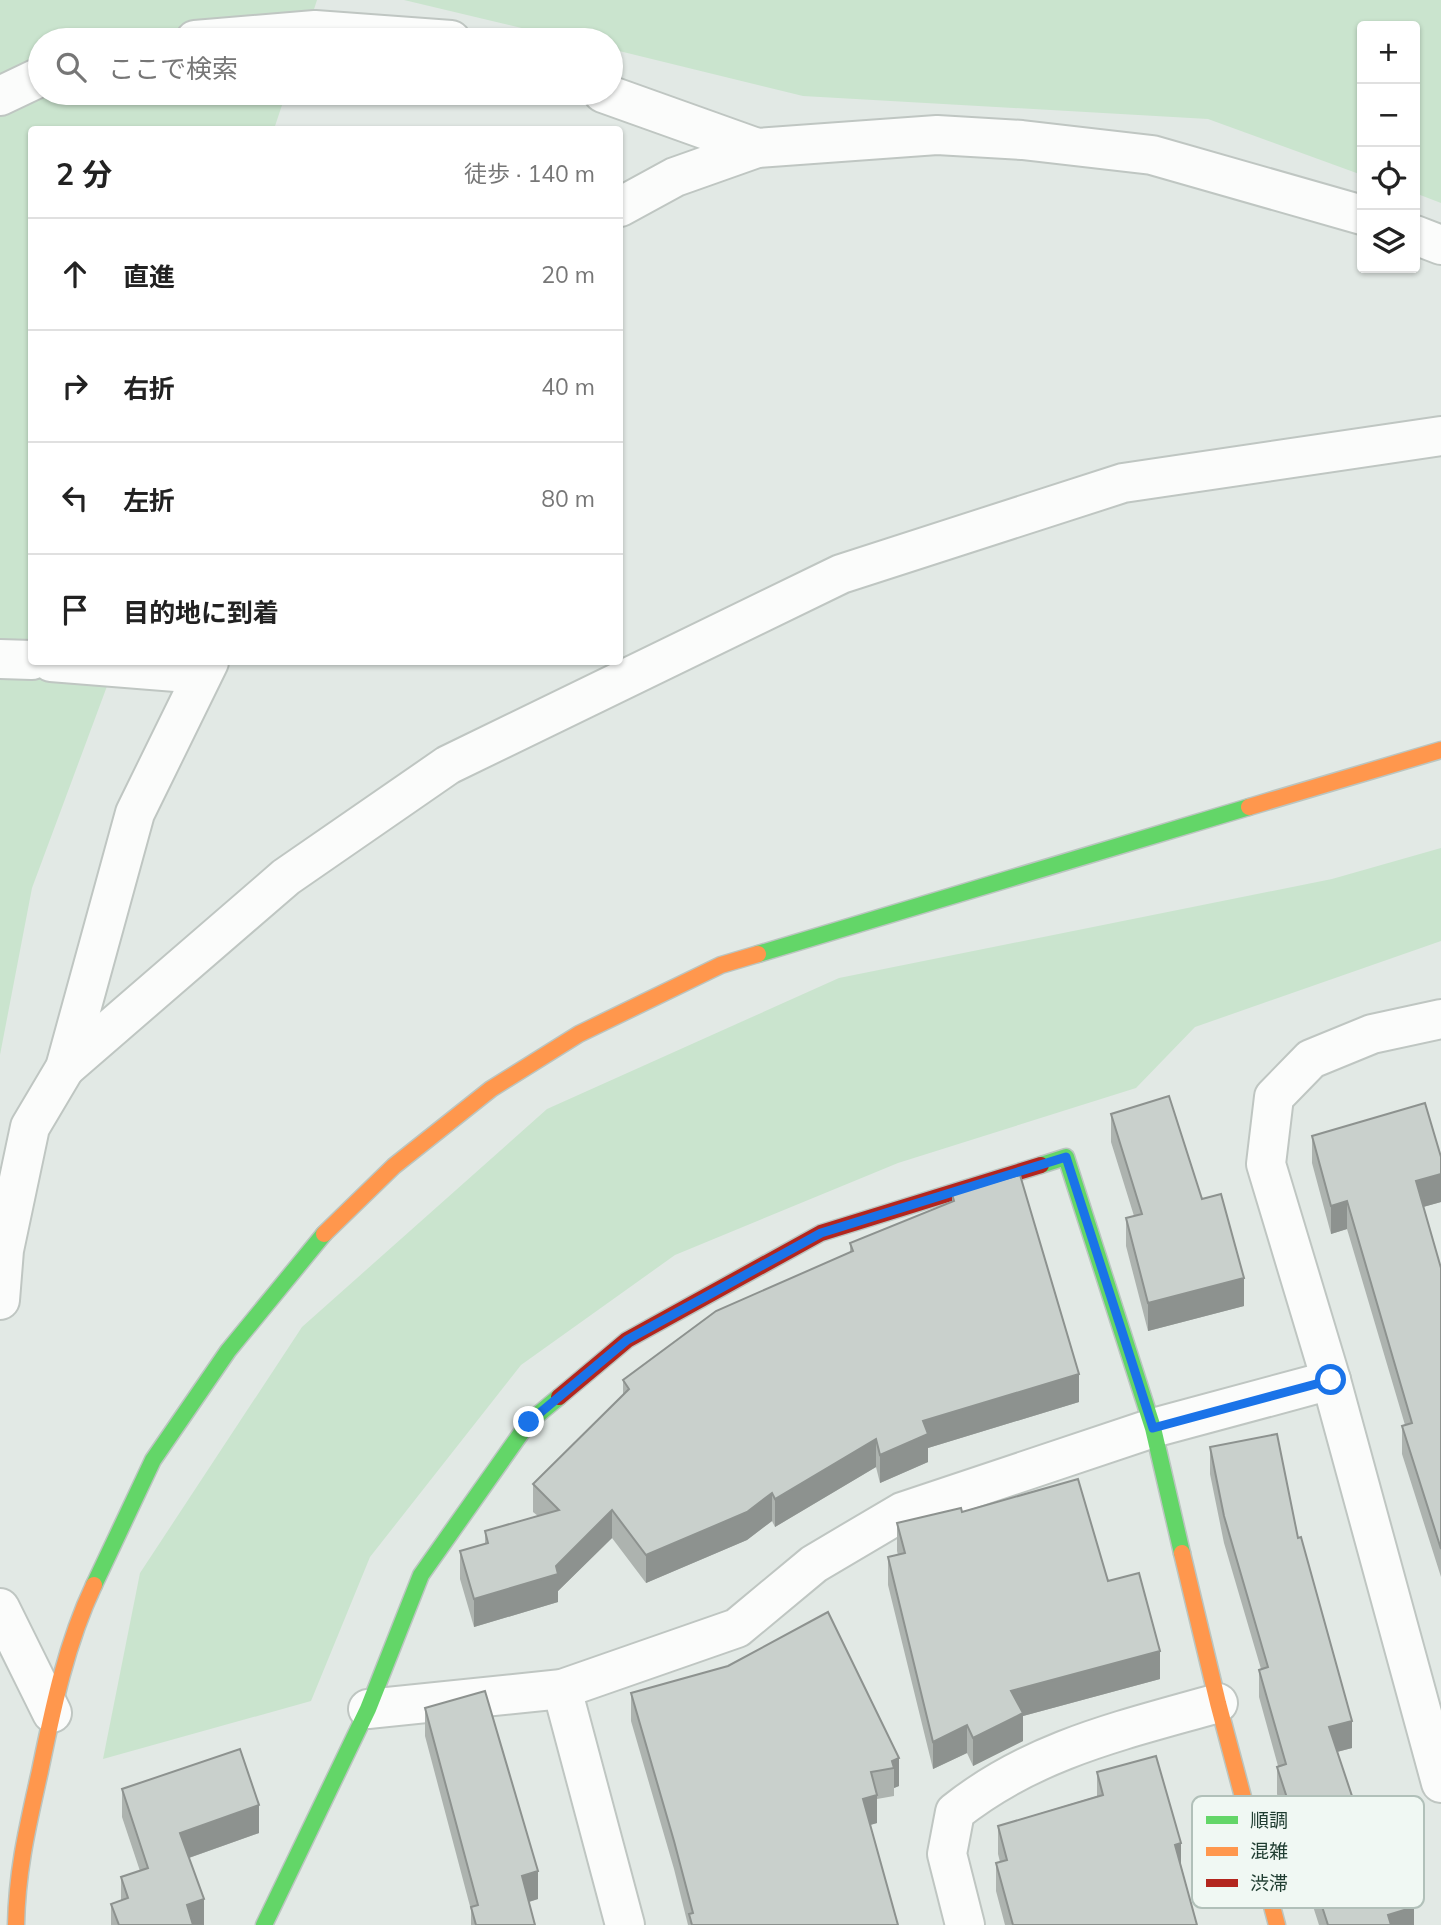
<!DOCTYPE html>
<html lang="ja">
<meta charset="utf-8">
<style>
:root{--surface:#fff;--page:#f2f2f2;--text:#222;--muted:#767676;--line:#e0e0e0}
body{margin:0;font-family:Mulish,"Noto Sans JP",sans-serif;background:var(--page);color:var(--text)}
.controls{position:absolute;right:21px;top:21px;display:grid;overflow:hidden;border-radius:7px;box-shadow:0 2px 5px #0004}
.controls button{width:63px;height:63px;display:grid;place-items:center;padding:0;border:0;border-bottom:2px solid var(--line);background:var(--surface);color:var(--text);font:35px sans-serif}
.stop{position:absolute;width:21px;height:21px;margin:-16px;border:5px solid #1a73e8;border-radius:50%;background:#fff}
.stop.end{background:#1a73e8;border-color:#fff;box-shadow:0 2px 7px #0008}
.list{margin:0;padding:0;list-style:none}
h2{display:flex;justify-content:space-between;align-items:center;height:91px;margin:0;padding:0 28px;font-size:30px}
h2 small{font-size:23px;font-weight:400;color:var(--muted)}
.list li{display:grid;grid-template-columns:46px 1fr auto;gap:21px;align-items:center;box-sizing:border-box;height:112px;padding:0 28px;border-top:2px solid var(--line)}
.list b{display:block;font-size:26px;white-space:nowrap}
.list em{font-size:23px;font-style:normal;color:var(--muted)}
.icon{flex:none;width:38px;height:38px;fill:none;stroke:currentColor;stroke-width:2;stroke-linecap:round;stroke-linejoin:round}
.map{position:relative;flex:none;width:1441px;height:1925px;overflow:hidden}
.search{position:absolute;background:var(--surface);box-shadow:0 2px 5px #0004;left:28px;top:28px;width:595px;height:77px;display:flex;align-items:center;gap:18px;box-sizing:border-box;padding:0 24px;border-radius:38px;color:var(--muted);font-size:26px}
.panel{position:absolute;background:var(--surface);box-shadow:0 2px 5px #0004;left:28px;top:126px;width:595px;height:539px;border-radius:7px}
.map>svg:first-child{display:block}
.green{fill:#cae4ce}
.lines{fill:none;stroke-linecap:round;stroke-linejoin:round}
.street-casing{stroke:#bfc6c2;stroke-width:42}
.fast-casing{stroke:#bbc5c0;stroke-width:19}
.slow-casing{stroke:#bbc5c0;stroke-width:19}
.jam-casing{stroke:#bbc5c0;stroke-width:19}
.street{stroke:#fbfcfb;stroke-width:38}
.fast{stroke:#63d668;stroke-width:16}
.slow{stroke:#ff974d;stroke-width:16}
.jam{stroke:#b3261e;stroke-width:16}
.wall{fill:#adb3af}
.shaded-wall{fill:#8d928f}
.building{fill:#c9d0cc;stroke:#8d928f;stroke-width:2}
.route{stroke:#1a73e8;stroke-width:9}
.key{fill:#f0f8f3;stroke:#b1c0b9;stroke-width:2}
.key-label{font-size:19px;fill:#1f3d31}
</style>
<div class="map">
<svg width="1441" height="1925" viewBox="0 0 1441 1925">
<rect width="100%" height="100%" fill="#e2e9e5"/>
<g class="green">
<polygon points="0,0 317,0 304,40 40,40 40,93 286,93 274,129 32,130 32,662 116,662 32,888 0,1055"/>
<polygon points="404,0 1441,0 1441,203 1415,193 1415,26 1362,26 1362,175 1208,119 803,96 611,49 611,40 572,40"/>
<polygon points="1441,848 1441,941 1195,1027 1136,1088 898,1163 675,1255 521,1365 370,1557 311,1701 103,1759 140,1573 302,1327 547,1109 839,978 1332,879"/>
</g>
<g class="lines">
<g class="street-casing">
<g id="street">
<polyline points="195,40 315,30 451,40"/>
<polyline points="603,93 757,148"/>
<polyline points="0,96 40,77"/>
<polyline points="620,207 675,177 757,148 937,135 1022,140 1152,155 1362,215"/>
<polyline points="1415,235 1441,245"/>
<polyline points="0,659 32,660"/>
<polyline points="51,662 201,674"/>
<polyline points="1441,1019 1372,1034 1311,1059 1274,1097 1266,1164 1331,1380 1441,1783"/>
<polyline points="65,1068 286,877 448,765 841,574 1123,483 1441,436"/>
<polyline points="0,1300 4,1250 30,1127 65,1068 135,813 209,662"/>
<polyline points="0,1608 52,1713"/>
<polyline points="562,1689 625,1925"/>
<polyline points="368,1709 562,1689 737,1628 814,1564 902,1512 1153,1428 1331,1380"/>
<path d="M965,1925L947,1854L955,1812C1034,1749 1124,1730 1218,1703"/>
</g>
</g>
<g class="fast-casing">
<g id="fast">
<polyline points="758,954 1249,807"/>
<polyline points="1041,1165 1066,1157 1153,1428 1182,1553"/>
<polyline points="94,1585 153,1460 228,1351 324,1234"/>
<polyline points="264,1925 368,1709 421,1575 529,1422 559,1397"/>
</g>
</g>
<g class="slow-casing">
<g id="slow">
<polyline points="1249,807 1441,750"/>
<polyline points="324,1234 394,1166 491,1089 579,1034 721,965 758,954"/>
<polyline points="1182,1553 1218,1703 1277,1925"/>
<path d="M16,1925C17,1869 28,1825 40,1771C53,1708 66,1644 94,1585"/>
</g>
</g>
<g class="jam-casing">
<polyline id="jam" points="559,1397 627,1340 821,1233 1041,1165"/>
</g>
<use href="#street" class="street"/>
<use href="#fast" class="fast"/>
<use href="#slow" class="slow"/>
<use href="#jam" class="jam"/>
</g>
<g class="wall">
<polygon points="1111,1114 1202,1199 1244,1306 1148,1331 1126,1246 1126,1218 1134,1216 1111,1142"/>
<polygon points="1312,1136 1441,1157 1441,1202 1423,1207 1441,1268 1441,1577 1402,1454 1402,1426 1405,1425 1347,1229 1331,1234 1312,1163"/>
<polygon points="952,1194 1079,1402 928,1448 928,1462 880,1483 876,1467 775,1527 772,1521 747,1540 646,1583 612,1538 558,1591 558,1602 474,1627 460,1579 460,1551 485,1544 485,1531 538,1516 533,1512 533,1484 623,1395 623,1380 850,1252 850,1243 952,1202"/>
<polygon points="1210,1447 1298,1538 1352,1748 1337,1752 1374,1862 1414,1925 1319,1925 1277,1794 1277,1767 1278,1766 1259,1697 1259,1670 1261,1669 1224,1543 1210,1474"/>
<polygon points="962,1512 1108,1581 1160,1679 1023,1716 1023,1741 973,1766 967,1753 933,1769 888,1585 888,1557 898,1555 897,1551 897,1523"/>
<polygon points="631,1693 899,1758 899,1786 894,1788 894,1796 877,1799 877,1823 870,1825 898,1925 688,1925 674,1869 631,1721"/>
<polygon points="425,1708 538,1899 529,1902 535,1925 471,1925 471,1910 425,1736"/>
<polygon points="1097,1772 1181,1865 1197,1925 1005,1925 996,1891 996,1863 1000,1862 998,1854 998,1826 1097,1796"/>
<polygon points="122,1789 259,1833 189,1858 204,1925 111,1925 111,1904 121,1900 121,1877 140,1871 122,1817"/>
</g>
<g class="shaded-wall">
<polygon points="1441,1174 1441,1202 1416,1209 1416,1181"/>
<polygon points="1347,1201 1347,1229 1331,1234 1331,1206"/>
<polygon points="1244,1278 1244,1306 1148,1331 1148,1303"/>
<polygon points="1079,1374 1079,1402 928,1448 928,1462 880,1483 880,1455 923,1421"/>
<polygon points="876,1439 876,1467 775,1527 775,1499"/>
<polygon points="772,1493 772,1521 747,1540 646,1583 646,1555"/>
<polygon points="612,1510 612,1538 558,1591 558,1602 474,1627 474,1599 556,1566"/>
<polygon points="1160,1651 1160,1679 1023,1716 1023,1741 973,1766 973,1738 1011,1691"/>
<polygon points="1352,1721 1352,1748 1329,1754 1329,1727"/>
<polygon points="967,1725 967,1753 933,1769 933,1742"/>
<polygon points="899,1758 899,1786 894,1788 894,1768 892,1761"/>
<polygon points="877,1795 877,1823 863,1827 863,1799"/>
<polygon points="259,1805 259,1833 180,1861 180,1833"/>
<polygon points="1181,1843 1181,1871 1175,1845"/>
<polygon points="538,1871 538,1899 522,1904 522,1876"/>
<polygon points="204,1899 204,1925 187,1925 187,1905"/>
<polygon points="1414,1907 1414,1925 1388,1925 1388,1915"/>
</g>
<g class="building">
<polygon points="1169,1096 1202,1199 1221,1194 1244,1278 1148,1303 1126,1218 1142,1214 1111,1114"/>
<polygon points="1425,1103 1441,1157 1441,1174 1416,1181 1441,1268 1441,1549 1402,1426 1412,1423 1347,1201 1331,1206 1312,1136"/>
<polygon points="1020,1175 1079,1374 923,1421 928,1434 880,1455 876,1439 775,1499 772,1493 747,1512 646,1555 612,1510 556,1566 558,1574 474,1599 460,1551 488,1543 485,1531 559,1510 533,1484 629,1389 623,1380 716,1311 853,1251 850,1243 954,1201 952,1194"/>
<polygon points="1277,1434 1298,1538 1301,1537 1352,1721 1329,1727 1374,1862 1398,1855 1414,1907 1388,1915 1391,1925 1328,1925 1277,1767 1286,1764 1259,1670 1268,1667 1224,1516 1210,1447"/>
<polygon points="1078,1479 1108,1581 1139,1573 1160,1651 1011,1691 1023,1713 973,1738 967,1725 933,1742 888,1557 905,1553 897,1523 961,1508 962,1512"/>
<polygon points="828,1612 899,1758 892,1761 894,1768 871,1772 877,1795 863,1799 898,1925 692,1925 689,1914 693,1913 674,1841 631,1693 728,1666"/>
<polygon points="485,1691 538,1871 522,1876 535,1925 476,1925 471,1907 478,1905 425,1708"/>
<polygon points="240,1749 259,1805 180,1833 204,1899 187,1905 193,1925 119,1925 111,1904 128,1898 121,1877 148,1868 122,1789"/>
<polygon points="1156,1756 1181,1843 1175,1845 1197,1925 1013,1925 996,1863 1007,1860 998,1826 1103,1795 1097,1772"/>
</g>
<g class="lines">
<polyline class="route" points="529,1422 627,1340 821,1233 1066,1157 1153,1428 1331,1380"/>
</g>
<rect x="1192" y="1796" width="232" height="112" rx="10" class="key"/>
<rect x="1206" y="1816" width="32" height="8" fill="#63d668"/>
<rect x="1206" y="1847" width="32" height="9" fill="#ff974d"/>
<rect x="1206" y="1879" width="32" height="8" fill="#b3261e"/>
<g class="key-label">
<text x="1250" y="1827">順調</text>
<text x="1250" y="1858">混雑</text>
<text x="1250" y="1890">渋滞</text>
</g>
</svg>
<div class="controls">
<button>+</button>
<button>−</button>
<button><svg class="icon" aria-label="locate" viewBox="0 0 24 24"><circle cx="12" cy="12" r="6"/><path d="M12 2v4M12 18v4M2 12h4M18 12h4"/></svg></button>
<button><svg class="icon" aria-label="layers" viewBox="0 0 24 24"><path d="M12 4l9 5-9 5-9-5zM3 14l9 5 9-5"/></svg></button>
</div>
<div class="stop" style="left:1331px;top:1380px"></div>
<div class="stop end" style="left:529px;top:1422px"></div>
<div class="search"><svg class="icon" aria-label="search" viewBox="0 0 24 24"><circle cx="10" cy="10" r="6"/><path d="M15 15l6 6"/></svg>ここで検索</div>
<section class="panel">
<h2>2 分<small>徒歩 · 140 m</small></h2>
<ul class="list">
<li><svg class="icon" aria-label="ahead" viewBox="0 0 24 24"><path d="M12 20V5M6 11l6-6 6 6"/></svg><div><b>直進</b></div><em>20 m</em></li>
<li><svg class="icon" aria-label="right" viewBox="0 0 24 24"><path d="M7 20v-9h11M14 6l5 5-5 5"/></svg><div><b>右折</b></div><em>40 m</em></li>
<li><svg class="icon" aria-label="left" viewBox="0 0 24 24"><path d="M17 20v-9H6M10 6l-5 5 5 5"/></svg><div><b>左折</b></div><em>80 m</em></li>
<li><svg class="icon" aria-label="arrive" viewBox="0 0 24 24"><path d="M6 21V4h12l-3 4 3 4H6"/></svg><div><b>目的地に到着</b></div></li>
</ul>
</section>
</div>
